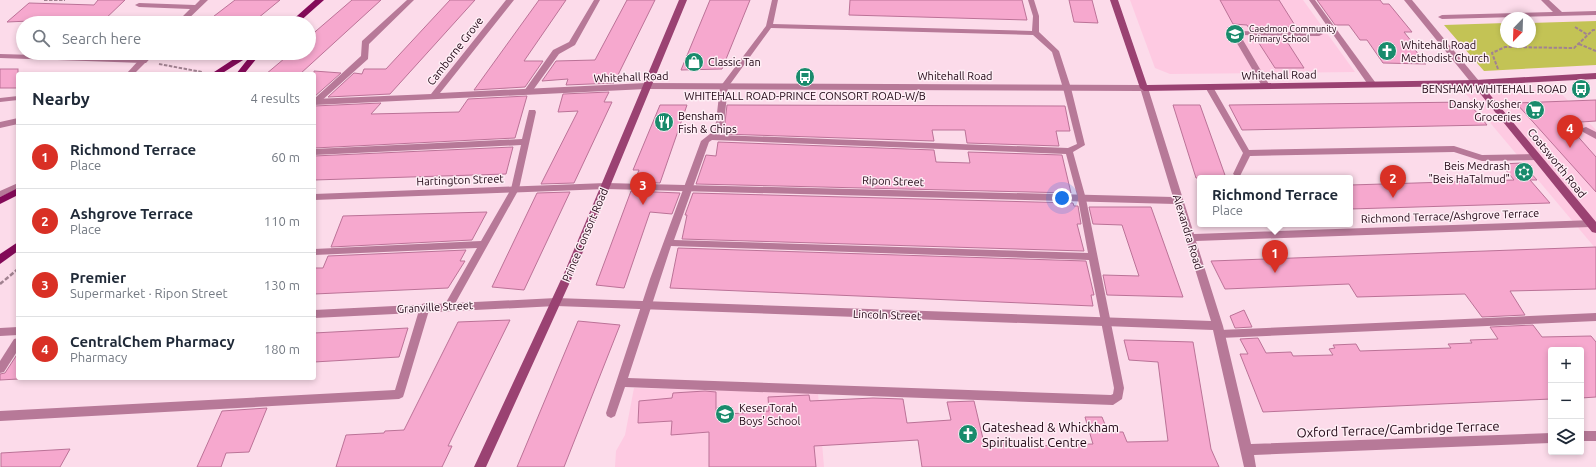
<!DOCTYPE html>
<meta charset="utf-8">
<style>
:root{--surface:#fff;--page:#f2f2f3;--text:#1f2937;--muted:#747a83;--line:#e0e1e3;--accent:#d93025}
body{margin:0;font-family:Ubuntu,sans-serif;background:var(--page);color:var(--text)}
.controls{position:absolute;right:12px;bottom:12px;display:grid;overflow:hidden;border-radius:4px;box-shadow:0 2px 6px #0003}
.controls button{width:36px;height:36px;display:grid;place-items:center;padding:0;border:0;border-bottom:1px solid var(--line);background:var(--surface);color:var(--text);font:20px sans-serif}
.compass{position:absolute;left:1500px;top:12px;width:36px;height:36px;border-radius:50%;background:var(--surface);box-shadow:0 2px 6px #0003;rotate:203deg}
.you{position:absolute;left:1062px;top:198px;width:14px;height:14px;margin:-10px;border:3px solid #fff;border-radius:50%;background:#1a73e8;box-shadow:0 0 0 6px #1a73e833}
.badge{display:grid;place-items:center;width:26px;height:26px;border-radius:50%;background:var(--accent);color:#fff;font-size:13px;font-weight:700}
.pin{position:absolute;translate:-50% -33px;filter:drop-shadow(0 1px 2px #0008)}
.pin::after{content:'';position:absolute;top:21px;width:14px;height:12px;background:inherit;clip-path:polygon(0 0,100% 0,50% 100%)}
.popup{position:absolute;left:1197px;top:175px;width:156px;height:52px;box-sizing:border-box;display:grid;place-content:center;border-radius:4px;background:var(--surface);filter:drop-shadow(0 1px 3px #0005);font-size:13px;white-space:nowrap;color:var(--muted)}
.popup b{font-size:15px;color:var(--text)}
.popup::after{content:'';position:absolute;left:50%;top:100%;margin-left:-8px;border:8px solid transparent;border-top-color:var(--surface)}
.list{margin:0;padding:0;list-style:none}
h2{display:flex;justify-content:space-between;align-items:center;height:52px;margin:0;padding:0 16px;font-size:17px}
h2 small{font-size:13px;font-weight:400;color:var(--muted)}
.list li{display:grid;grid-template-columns:26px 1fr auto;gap:12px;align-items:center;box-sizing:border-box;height:64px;padding:0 16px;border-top:1px solid var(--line)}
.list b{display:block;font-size:15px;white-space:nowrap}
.list p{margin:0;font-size:13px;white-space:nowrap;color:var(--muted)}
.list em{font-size:13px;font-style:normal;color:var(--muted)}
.icon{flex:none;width:22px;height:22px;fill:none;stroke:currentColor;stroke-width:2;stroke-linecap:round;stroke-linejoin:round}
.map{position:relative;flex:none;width:1596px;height:467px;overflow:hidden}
.search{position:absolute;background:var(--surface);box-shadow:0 2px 6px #0003;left:16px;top:16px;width:300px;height:44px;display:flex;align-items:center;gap:10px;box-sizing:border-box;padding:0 14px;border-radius:22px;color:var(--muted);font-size:15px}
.panel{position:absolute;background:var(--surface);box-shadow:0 2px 6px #0003;left:16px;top:72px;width:300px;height:308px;border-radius:4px}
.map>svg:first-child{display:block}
.built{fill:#fecae2}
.green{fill:#c3c355}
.building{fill:#f6a8ce;stroke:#bb7297}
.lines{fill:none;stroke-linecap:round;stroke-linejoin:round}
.path-far1{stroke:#a18291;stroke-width:2;stroke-dasharray:3.5 1.5;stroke-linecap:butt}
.path{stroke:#a18291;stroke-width:2.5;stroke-dasharray:4.5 2;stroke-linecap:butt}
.lane{fill:#b77998;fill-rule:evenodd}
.street{fill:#b77998;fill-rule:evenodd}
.secondary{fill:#9a4272;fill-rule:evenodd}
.primary{fill:#830a58;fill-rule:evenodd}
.labels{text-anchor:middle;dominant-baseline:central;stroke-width:3;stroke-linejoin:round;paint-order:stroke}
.far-poi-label{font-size:9px;fill:#1f0513;stroke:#feeef5;text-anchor:start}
.poi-label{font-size:11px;fill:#1f0513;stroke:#feeef5;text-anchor:start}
.street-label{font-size:11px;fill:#1f0513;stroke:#feeef5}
.near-poi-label{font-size:13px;fill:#1f0513;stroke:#feeef5;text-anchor:start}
.near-street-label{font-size:13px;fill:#1f0513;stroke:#feeef5}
</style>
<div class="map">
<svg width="1596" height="467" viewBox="0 0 1596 467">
<rect width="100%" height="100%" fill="#fcdbea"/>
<g class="built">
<polygon points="1130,0 1303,0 1355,72 1170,74 1155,68"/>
<polygon points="1557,89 1596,130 1596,249 1466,94"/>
<polygon points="634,388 818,393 824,467 615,467 616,451 625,435"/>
</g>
<polygon class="green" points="1596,21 1596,65 1484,71 1444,25 1506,23 1506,42 1530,42 1530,23"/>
<g class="building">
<polygon points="98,0 125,0 101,23 74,23 77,19 7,22 29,3 94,5"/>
<polygon points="235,0 280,0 252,23 205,23"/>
<polygon points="352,0 381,0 300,74 266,74 291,53 309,53 309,37"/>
<polygon points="450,0 475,0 390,94 328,97 354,73 362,74 364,69 386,69"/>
<polygon points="539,0 566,0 524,61 543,61 525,87 474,90"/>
<polygon points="627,0 655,0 614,83 566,85 568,79 542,81 556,61 595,60"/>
<polygon points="710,0 750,0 722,69 681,70"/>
<polygon points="850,0 1022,0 1027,20 849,15"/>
<polygon points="1069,0 1092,0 1098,23 1074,22"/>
<polygon points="1220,0 1279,0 1296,27 1277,27 1279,30 1250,30 1247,25 1233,24"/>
<polygon points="1317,0 1380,0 1383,4 1389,4 1412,32 1404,32 1412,42 1409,42 1426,64 1383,63 1367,40 1360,40 1349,25 1335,25"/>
<polygon points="1255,37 1284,37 1304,68 1275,68"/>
<rect x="0" y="69" width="18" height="19"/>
<polygon points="314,71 341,73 314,97"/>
<polygon points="609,92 604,102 612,102 574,183 541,184 578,111 558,112 563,94"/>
<polygon points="527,96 515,138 314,148 314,106 381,103 371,114 459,112 468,99"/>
<polygon points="1596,100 1596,121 1566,123 1596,157 1596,192 1516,103"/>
<polygon points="1468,102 1487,125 1242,130 1229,105"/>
<polygon points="660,105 687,105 660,183 634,182 639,170 633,170"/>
<polygon points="727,105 1065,106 1070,131 1056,131 1059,146 967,143 965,130 932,130 934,141 722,134 724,131"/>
<polygon points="1173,105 1200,105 1226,178 1196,178"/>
<polygon points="718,142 934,150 936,162 970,163 968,152 1062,155 1071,193 696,184 706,155 716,156"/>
<polygon points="513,147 506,174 314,180 314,156"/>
<polygon points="1522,163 1537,180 1530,180 1550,203 1350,209 1350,185 1514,180 1501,164"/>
<polygon points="631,191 680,193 672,214 650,212 624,288 596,285"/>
<polygon points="570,192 524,290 492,287 537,193"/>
<polygon points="693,193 1073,203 1074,206 1078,206 1081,224 1077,224 1084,251 682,239 687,215 685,215"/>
<polygon points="1089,207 1151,207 1183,297 1107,295 1103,275 1139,276 1122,225 1093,224"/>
<polygon points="487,212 472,240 331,247 343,216"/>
<polygon points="1596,247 1596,289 1510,291 1525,315 1482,317 1465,294 1357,297 1349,284 1225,289 1211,261"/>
<polygon points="678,248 1086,261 1094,295 1091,295 1093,306 670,288"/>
<polygon points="466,250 460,261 465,261 448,288 314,294 314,268 323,268 328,256"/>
<polygon points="1244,310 1252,327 1235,328 1230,316"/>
<polygon points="510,320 448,446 452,446 442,467 336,467 346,435 384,433 385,431 404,430 458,322"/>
<polygon points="578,321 620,325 564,467 517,467"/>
<polygon points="1533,325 1542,337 1591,336 1596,342 1596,397 1581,398 1581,350 1551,350 1551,399 1263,412 1240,354 1248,354 1240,339 1258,338 1266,353 1291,352 1293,356 1333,355 1329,349 1335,348 1333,345 1356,344 1360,351 1451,348 1448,344 1472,343 1470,340 1498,339 1490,327"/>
<polygon points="408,328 399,357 314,362 314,333"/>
<polygon points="1124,340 1193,342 1211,449 1219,467 922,467 918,440 814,446 816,467 709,467 709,432 671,435 672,421 638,423 639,401 672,398 673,393 705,391 716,392 716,415 769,411 768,397 809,395 810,401 873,398 903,399 907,423 951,420 947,402 974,401 984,443 1036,441 1038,446 1093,444 1085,417 1102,417 1108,432 1123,432 1127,442 1168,441 1158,362 1129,360"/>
<polygon points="18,353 18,379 0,380 0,374 5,373"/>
<polygon points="267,408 249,452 226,453 221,467 197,467 222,411"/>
<polygon points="70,449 60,467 1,467 1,453"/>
</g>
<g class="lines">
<g class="path-far1">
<polyline points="44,0 65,0"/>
<polyline points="1575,27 1588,35"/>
<polyline points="1579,44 1596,51"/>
<polyline points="159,64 202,72"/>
<polyline points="1498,69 1492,53 1505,47 1574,48 1593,30 1596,30"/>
</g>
<polyline class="path" points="0,284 18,269"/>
<g class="lane">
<polygon points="407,0 414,0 369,44 368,59 319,103 314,103 314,99 361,56 362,41"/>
<polygon points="594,0 600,0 575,45 559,54 531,93 525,93 524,91 553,50 569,42"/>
<path d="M772,0H778L773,24L1032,31L1033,16L1028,0H1034L1039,16V32L1059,51L1071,88L1085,145L1073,152L1086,199L1124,388L1122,399L1113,405L625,387L615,416L611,418L607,416L606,413L650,279L701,141L715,130L720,87L766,26ZM771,28L1033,35L1052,52L1063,88L1077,144L1068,148L719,135L723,131L728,87ZM712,140L1066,154L1078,199L1088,253L674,240L709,142ZM671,246L1089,260L1114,388L1113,394L1111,395L628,378Z"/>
<polygon points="1309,0 1315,0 1375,82 1375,86 1369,86"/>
<polygon points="1232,31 1319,32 1323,34 1319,36 1240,35 1270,86 1266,88 1262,86 1231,33"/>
<polygon points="140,59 143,59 147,61 134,74 126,74"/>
<polygon points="1206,85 1212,85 1213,87 1249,150 1454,146 1482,155 1536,154 1540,157 1536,160 1482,161 1454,152 1250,156 1240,176 1237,177 1233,174 1243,153 1205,87"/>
<polygon points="18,96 18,100 0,102 0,98"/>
<polygon points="529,110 535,110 536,112 519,189 452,309 446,309 444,306 477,248 314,255 314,249 481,241 511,189 521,145 314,155 314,149 522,139"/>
<polygon points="18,118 18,124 0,128 0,122"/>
<polygon points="1586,127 1596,132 1596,139 1583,132 1582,130 1583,128"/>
<polygon points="18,183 18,189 0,197 0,191"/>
<polygon points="425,303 428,304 430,307 404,394 403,397 399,399 0,421 0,411 395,390 420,307 422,304"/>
<polygon points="1596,313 1596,321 1220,338 1216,337 1215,334 1216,331 1220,330"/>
<polygon points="18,338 18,350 4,372 0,373 0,361 14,339"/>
</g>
<g class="street">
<polygon points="200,0 208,0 184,23 176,23 190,9 139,7 135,5 139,3 195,5"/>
<polygon points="506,0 514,0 440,93 646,83 1144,85 1148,88 1194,234 1594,220 1596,223 1594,226 1591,227 1196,241 1223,326 1251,444 1551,433 1551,443 1254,455 1256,467 1244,467 1213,330 556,306 314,318 314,310 556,298 1211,321 1175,204 606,189 314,200 314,194 606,183 1173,197 1141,91 646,89 314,105 314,99 431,94"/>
<polygon points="1404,0 1412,0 1479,81 1479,85 1473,85"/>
<polygon points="1541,0 1549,0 1562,12 1596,11 1596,15 1442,19 1438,17 1442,15 1553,12"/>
<polygon points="146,53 155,53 146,63 143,63 0,58 0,54 141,58"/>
<polygon points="18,327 18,335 0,336 0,328"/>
<rect x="1581" y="431" width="15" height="10"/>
</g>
<g class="secondary">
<polygon points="679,0 687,0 575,271 486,467 474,467 565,271"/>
<polygon points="1110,0 1118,0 1147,85 1476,80 1596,73 1596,79 1482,85 1596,222 1596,233 1592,232 1474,86 1144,91 1140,88"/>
</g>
<g class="primary">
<polygon points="315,0 324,0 298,23 289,23"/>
<polygon points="243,53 261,53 244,74 236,74 251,55 221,74 211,74"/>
<polygon points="18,188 18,195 0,204 0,197"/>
<polygon points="18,242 18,251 0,264 0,254"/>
</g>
</g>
<defs>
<g id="school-disc" transform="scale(1)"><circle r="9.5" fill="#198b6c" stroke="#feeef5"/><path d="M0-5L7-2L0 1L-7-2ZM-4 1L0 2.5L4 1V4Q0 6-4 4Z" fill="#fff"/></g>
<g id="church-disc" transform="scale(1)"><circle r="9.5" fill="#198b6c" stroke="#feeef5"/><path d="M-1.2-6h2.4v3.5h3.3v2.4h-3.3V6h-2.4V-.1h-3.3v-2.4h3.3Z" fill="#fff"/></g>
<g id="shop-disc" transform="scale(1)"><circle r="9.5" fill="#198b6c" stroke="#feeef5"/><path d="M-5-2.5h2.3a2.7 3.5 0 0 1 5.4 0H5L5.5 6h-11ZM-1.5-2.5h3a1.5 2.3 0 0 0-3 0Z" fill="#fff"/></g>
<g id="bus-disc" transform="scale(1)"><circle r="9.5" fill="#198b6c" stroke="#feeef5"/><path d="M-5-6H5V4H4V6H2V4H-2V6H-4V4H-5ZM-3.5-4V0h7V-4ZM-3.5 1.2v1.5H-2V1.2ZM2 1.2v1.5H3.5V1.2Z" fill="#fff"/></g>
<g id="supermarket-disc" transform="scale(1)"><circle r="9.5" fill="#198b6c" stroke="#feeef5"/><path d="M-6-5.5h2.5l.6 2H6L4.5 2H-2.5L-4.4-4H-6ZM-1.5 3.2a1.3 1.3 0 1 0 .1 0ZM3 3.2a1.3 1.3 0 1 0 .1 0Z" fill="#fff"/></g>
<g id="restaurant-disc" transform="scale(1)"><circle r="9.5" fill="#198b6c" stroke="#feeef5"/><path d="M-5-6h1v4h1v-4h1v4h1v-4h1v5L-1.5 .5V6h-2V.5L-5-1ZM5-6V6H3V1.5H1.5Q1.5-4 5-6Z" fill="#fff"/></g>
<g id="synagogue-disc" transform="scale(1)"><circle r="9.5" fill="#198b6c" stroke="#feeef5"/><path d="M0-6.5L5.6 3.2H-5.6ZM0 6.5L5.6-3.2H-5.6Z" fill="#fff"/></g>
</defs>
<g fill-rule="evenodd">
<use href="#school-disc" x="1235" y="34"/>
<use href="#church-disc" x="1387" y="51"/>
<use href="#shop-disc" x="694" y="62"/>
<use href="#bus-disc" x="805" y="77"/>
<use href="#bus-disc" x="1581" y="89"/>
<use href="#supermarket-disc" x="1535" y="110"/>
<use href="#restaurant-disc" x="664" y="122"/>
<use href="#synagogue-disc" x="1524" y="172"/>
<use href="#school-disc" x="725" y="414"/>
<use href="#church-disc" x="968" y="434"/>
</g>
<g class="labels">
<g class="far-poi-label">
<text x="1249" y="29">Caedmon Community<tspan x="1249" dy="10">Primary School</tspan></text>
</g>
<g class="poi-label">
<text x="1401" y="45">Whitehall Road<tspan x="1401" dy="13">Methodist Church</tspan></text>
<text x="708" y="62">Classic Tan</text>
<text x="1567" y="89" text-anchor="end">BENSHAM WHITEHALL ROAD</text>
<text x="805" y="96" text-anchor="middle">WHITEHALL ROAD-PRINCE CONSORT ROAD-W/B</text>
<text x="1521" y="104" text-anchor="end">Dansky Kosher<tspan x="1521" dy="13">Groceries</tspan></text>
<text x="678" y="116">Bensham<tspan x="678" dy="13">Fish &amp; Chips</tspan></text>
<text x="1510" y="166" text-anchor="end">Beis Medrash<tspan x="1510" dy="13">"Beis HaTalmud"</tspan></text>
<text x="739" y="408">Keser Torah<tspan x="739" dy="13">Boys' School</tspan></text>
</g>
<g class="street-label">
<text transform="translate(455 51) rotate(-52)">Camborne Grove</text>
<text transform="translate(1279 75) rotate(-1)">Whitehall Road</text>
<text x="955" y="76">Whitehall Road</text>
<text transform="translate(631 77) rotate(-2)">Whitehall Road</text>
<text transform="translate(1557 163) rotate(51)">Coatsworth Road</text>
<text transform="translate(460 180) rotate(-2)">Hartington Street</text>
<text transform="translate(893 181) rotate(2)">Ripon Street</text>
<text transform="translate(1450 216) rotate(-2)">Richmond Terrace/Ashgrove Terrace</text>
<text transform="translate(1188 232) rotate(73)">Alexandra Road</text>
<text transform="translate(585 235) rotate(-67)">Prince Consort Road</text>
<text transform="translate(435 307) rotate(-3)">Granville Street</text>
<text transform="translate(887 315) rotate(2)">Lincoln Street</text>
</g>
<g class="near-poi-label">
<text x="982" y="427">Gateshead &amp; Whickham<tspan x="982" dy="15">Spiritualist Centre</tspan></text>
</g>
<g class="near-street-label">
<text transform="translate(1398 429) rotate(-2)">Oxford Terrace/Cambridge Terrace</text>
</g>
</g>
</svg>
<div class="controls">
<button>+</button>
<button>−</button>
<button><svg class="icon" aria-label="layers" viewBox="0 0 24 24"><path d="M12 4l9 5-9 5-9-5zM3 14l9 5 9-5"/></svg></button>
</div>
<svg class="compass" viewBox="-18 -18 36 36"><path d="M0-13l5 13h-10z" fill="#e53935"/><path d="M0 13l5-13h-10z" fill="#747a83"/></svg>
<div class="you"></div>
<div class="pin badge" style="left:1275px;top:273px">1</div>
<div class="popup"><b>Richmond Terrace</b>Place</div>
<div class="pin badge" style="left:1393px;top:198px">2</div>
<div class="pin badge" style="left:643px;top:205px">3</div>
<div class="pin badge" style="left:1570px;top:148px">4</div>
<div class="search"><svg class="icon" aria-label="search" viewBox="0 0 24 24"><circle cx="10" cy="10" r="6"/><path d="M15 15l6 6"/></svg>Search here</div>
<section class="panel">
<h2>Nearby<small>4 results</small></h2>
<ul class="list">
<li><span class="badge">1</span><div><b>Richmond Terrace</b><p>Place</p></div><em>60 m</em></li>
<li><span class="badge">2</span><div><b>Ashgrove Terrace</b><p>Place</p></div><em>110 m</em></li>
<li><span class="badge">3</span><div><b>Premier</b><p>Supermarket · Ripon Street</p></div><em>130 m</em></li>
<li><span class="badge">4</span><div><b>CentralChem Pharmacy</b><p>Pharmacy</p></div><em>180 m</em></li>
</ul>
</section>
</div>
